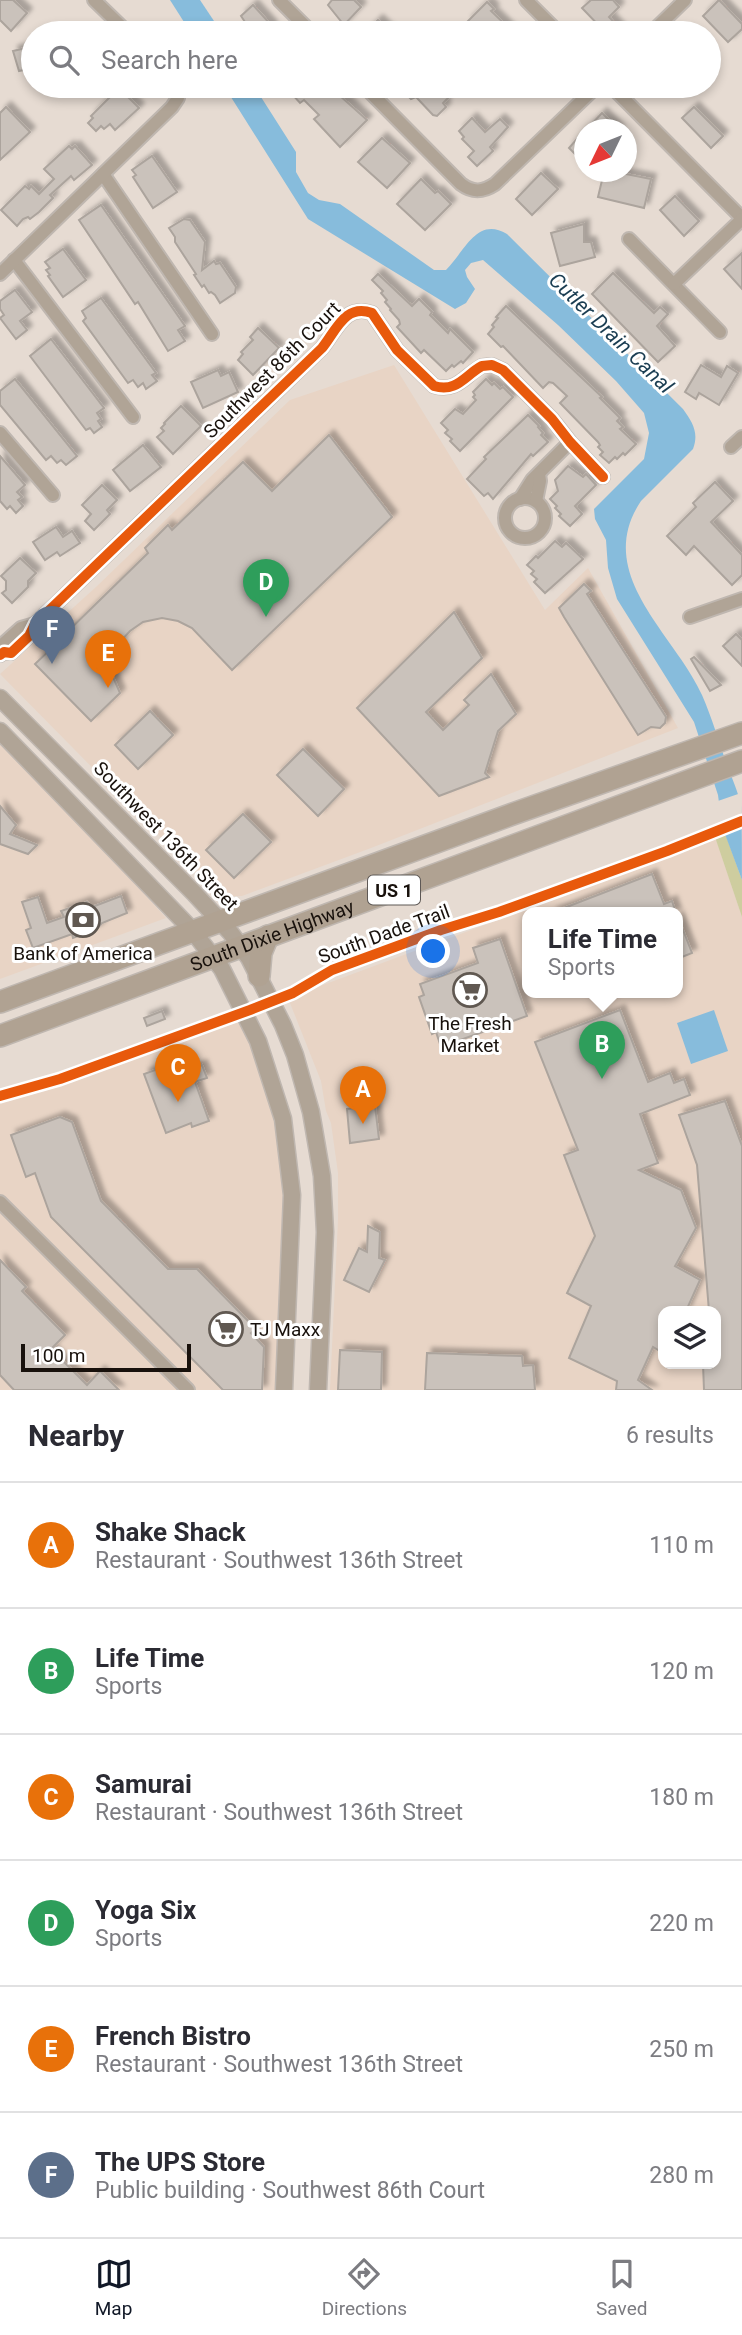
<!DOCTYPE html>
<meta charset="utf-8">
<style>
:root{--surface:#fff;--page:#f7f7f7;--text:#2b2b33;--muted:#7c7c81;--line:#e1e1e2;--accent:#111827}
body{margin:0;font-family:Roboto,sans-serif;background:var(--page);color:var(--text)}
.controls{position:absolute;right:21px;bottom:21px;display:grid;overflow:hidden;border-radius:14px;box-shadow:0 4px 10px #0003}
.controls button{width:63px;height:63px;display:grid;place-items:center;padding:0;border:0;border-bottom:2px solid var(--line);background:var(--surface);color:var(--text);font:35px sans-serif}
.compass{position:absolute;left:574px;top:119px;width:63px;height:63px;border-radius:50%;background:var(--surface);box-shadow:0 4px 10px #0003;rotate:227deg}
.scale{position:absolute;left:21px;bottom:18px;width:170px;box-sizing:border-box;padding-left:7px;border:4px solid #18110c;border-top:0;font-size:19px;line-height:24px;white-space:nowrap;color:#18110c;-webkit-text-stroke:5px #fff;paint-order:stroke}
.you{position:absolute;left:434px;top:952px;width:24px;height:24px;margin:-18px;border:5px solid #fff;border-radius:50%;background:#1a73e8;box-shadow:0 0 0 10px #1a73e833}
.badge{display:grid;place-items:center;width:46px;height:46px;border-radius:50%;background:var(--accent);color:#fff;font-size:23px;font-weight:700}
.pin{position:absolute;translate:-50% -58px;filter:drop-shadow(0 2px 4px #0008)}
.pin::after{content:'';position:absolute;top:37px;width:24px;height:21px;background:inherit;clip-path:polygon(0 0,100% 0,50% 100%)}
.popup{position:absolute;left:522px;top:907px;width:161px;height:91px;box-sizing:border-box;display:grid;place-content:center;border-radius:14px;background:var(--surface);filter:drop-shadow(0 2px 5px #0005);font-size:23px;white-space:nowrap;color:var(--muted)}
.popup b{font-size:26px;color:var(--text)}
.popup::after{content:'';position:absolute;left:50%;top:100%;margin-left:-14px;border:14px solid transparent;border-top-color:var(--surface)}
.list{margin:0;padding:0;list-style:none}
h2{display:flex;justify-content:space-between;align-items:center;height:91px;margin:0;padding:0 28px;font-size:30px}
h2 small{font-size:23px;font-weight:400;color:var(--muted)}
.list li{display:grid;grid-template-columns:46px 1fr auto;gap:21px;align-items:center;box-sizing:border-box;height:126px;padding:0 28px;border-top:2px solid var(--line)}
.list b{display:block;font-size:26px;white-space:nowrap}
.list p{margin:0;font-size:23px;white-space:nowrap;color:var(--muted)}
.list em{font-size:23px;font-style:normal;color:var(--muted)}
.icon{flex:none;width:38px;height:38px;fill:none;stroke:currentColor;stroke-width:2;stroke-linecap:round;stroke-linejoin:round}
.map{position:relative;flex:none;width:742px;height:1390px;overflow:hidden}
.search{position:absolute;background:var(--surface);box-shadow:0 4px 10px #0003;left:21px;right:21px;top:21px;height:77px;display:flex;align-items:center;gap:18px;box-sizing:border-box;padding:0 24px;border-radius:38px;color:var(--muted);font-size:26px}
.sheet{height:847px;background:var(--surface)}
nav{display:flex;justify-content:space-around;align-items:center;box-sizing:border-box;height:98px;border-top:2px solid var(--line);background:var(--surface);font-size:19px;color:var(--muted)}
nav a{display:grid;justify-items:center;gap:4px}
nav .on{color:var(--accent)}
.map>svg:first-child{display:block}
.built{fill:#e8d4c5;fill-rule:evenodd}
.green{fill:#cecd9f}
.water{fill:#87bcdc}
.pier{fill:#e6dbd2}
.building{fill:#cac2bb;stroke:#aca49d;stroke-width:2;filter:url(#shadow)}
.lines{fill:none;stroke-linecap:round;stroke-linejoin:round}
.minor-casing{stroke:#bfb7b0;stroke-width:16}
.tertiary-casing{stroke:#bfb7b0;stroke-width:19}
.trunk-casing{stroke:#bfb7b0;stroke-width:24}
.minor{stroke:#b0a496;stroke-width:12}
.tertiary{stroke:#b0a496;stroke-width:16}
.trunk{stroke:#b0a292;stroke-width:21}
.cycleway-casing{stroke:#fff;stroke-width:15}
.cycleway{stroke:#e8590c;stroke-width:10}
.labels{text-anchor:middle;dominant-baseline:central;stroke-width:6;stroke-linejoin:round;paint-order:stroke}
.shield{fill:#fff;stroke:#5d5855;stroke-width:2}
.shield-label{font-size:18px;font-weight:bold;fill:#18110c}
.street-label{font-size:19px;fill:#18110c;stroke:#fff}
.poi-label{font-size:19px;fill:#18110c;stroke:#fff}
.water-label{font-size:21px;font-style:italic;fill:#1a3d52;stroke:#fff}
</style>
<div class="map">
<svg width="742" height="1390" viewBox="0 0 742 1390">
<defs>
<filter id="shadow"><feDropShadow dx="5" dy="-5" stdDeviation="2" flood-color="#0004"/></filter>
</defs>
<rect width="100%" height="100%" fill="#e6dbd2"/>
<g class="built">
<polygon points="394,365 545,610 588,568 678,728 371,848 242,896 219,896 0,674 96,587 290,400"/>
<polygon points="0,744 112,858 166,918 0,979"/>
<path d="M716,839L742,917V1390H330L338,1220V1173L331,1123L326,1111L321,1081L288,998ZM527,913H677V993H527ZM663,1311H716V1364H663Z"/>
<polygon points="231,1021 245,1025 261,1061 287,1168 279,1390 0,1390 0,1102"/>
</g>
<polygon class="green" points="724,830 742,880 742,917 714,834"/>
<g class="water">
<polygon points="170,0 200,0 222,33 191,33"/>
<path d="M224,86H254L296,152V172L308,193L319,200L340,204L434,270H446C465,251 477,216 507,234L683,409C693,423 699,433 693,449L641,501C592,574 675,634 702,695C712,718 719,742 727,765C732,778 738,792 741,805C742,824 742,859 742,880L722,826L718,795L694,722L617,599L608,568L606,540L595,519L594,509L644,459L649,433L644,413L616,381L558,325L483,260L471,263L465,270L467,277L475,289L466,303L455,309L308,219Z"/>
<polygon points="714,1010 728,1051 691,1064 677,1023"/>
</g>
<polygon class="pier" points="741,793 742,823 722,830 715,802"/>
<g class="building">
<polygon points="0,0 13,0 27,13 11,31 0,20"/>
<polygon points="332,0 354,0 361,7 344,25 328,5"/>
<polygon points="591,0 613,0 619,7 609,17 624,33 606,33 582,8"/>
<polygon points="719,0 742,24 742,29 728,42 703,16"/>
<polygon points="487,2 494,9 491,11 514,33 488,33 480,24 474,30 467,22"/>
<polygon points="253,5 272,26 270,27 276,33 252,33 246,27 247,25 241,16"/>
<polygon points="378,20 392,33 365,33"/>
<polygon points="30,47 33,53 33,68 19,71 13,51"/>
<polygon points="300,86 329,86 367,120 340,147 314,119 319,115 304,100 300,103 292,94"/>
<polygon points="398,86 443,86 440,90 448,98 443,103 446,107 437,116 433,115 416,97 411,99"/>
<polygon points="119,88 139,108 115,130 110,124 104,129 101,126 96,131 88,123 93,118 91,116"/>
<polygon points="6,107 30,132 0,160 0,113"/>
<polygon points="694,107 723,136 711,148 682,118"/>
<polygon points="602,113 619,130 586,130"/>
<polygon points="472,118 485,132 500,119 508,127 490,147 493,151 477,166 468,157 474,151 462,139 464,137 459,131"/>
<polygon points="584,131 584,163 569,148"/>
<polygon points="382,138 410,163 387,188 358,162"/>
<polygon points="69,146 72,149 75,146 92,165 74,180 71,176 50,195 53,198 39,212 30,219 28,217 23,219 17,226 1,210 25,186 29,189 31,186 39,194 54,179 44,169"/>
<polygon points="152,156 177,192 153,208 133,177 136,175 132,170"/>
<polygon points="604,172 616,172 651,179 644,208 598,197"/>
<polygon points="541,173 558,189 532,215 516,199"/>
<polygon points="421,179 435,193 438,191 451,204 425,230 397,204"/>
<polygon points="675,196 699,221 684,236 660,210"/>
<polygon points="101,205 185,326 178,330 185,341 168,351 138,302 135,304 79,220"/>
<polygon points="184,219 190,220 205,242 202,270 214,261 216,264 220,263 236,287 235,293 220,303 215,295 211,292 209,293 204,285 202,287 194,275 196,274 175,242 175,237 169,228"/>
<polygon points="584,224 584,242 591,242 595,257 560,266 551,233"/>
<polygon points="63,249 86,280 63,297 48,276 50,275 46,270 50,268 45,262"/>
<polygon points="742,253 742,289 724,269"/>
<polygon points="613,273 654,313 660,307 668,314 657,326 675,346 658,362 592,294"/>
<polygon points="378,274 412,306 419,299 432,312 430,315 448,333 450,329 473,352 463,363 461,361 454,367 452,365 446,371 424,350 421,353 397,327 400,324 399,320 390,310 391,309 385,302 387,300 381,293 383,291 372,280"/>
<polygon points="15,290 32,312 20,321 27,330 16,339 0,318 4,315 0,309 0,301"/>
<polygon points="101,298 156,373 152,375 157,381 146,389 143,383 138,387 133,380 128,383 83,321 86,318 82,311"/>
<polygon points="506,306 602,397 600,398 620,418 617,421 623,427 620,429 636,444 625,455 623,453 617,459 615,457 609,463 600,455 603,452 598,447 600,445 598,442 560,403 567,396 553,383 549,382 543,388 503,346 501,347 488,334 494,327 492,325 498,318 496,317"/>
<polygon points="258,328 279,348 253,375 238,360 243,354 241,352 253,340 250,337"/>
<polygon points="51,339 104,408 97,413 101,419 98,421 102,427 94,433 90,428 86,430 30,356"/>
<polygon points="701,365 721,377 727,366 738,373 719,405 699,393 696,399 685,392"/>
<polygon points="218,370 221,376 229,372 238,392 203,408 191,382"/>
<polygon points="15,379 77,456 66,465 61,460 57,463 51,456 46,460 0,405 0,391"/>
<polygon points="486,379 492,385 494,383 500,389 503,387 513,397 460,451 450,441 452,439 445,433 448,430 441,423 455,409 463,414 476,400 473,397 475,395 473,392"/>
<polygon points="181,406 201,426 173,454 157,437 164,431 161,428 165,424 164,423"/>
<polygon points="528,415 539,426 538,427 543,433 541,435 548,442 533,456 531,454 493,499 488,493 484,496 467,479 486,459 484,457"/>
<polygon points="329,435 392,517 232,670 192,628 178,621 162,618 143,622 130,631 119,643 113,658 113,677 120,693 91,721 35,664 55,645 50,640 58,633 62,637 148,553 145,548 168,525 172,530 243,462 272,491"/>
<polygon points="143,445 161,467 130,491 113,470"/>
<polygon points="0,456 25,485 17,492 22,497 18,500 23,506 16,513 10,506 7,509 0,501"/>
<polygon points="568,466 583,477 586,474 596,485 575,506 582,514 570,526 559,516 561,514 555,508 557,506 550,499 558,491 555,480"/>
<polygon points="715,482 733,501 711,522 742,555 742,575 732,585 694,546 686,555 667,536 696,507 693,503"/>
<polygon points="102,485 117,500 107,510 110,514 94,530 85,521 91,514 82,505"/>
<polygon points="56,527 63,537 72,531 80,543 60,556 57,552 45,560 33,542"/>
<polygon points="555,541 562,547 566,543 583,559 545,593 534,582 537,579 531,574 534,571 527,565 536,556 538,558"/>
<polygon points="20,558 36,573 28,581 28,587 12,603 2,593 6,590 6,581 1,576"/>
<polygon points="584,584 591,591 587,594 666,717 665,723 660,728 651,727 638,735 564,617 559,608"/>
<polygon points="454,612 482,658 426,712 443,730 469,705 464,700 491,674 516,714 498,731 485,773 489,777 439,796 357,708"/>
<polygon points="736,634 742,640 742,666 723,646"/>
<polygon points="694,657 721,685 710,691 691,659"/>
<polygon points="150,711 173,735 138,769 115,745"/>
<polygon points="303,749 344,789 318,816 277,775"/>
<polygon points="0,806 16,825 10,834 37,845 28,854 0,844"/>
<polygon points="243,814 271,842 234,878 206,850"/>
<polygon points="652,874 664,904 672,901 676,913 551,913"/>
<polygon points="121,896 127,913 102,923 97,929 73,938 72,934 33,948 26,930 31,928 22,902 38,897 47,923 64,917 61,911 87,902 92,907"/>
<polygon points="678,917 692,953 677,959 677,918"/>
<polygon points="500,939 527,1016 441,1047 436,1032 432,1034 419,997 424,995 420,984 478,963 473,948"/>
<polygon points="620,1010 648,1082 670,1073 674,1083 684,1079 690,1095 640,1114 658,1163 639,1170 681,1190 696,1228 675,1266 700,1280 686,1311 663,1311 663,1353 653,1347 638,1380 652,1390 616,1390 617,1381 569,1358 591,1306 567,1293 595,1236 564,1155 578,1150 535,1042"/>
<polygon points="162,1011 165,1019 147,1026 144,1018"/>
<polygon points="188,1058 191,1069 202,1065 207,1078 195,1082 209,1121 192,1127 191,1123 166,1133 144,1074"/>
<polygon points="725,1101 742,1146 742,1390 704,1390 703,1364 716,1364 716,1311 709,1311 697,1165 679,1115"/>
<polygon points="375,1106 379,1139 350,1143 347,1109"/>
<polygon points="60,1117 72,1122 101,1201 168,1269 197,1269 256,1329 251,1333 264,1347 262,1390 223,1390 51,1217 35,1173 26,1177 11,1135"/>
<polygon points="368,1226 380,1232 379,1258 385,1260 369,1292 344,1280 359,1248 367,1252"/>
<polygon points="0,1260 26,1287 22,1291 65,1335 51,1349 87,1385 100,1371 119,1390 14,1390 0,1375"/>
<polygon points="340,1350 382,1352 381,1390 338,1390"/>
<polygon points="427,1353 522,1356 523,1366 533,1365 535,1390 425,1390"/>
</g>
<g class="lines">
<g class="minor-casing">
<g id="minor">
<polyline points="94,0 128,33"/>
<polyline points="279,0 312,33"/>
<polyline points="526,0 559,33"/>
<polyline points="651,33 685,0"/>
<path d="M364,86L461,184C473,193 483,192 495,184L597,86"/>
<polyline points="611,86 742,218"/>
<polyline points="103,174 212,334"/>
<polyline points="629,239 720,332"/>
<polyline points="14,260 133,417"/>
<polyline points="0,274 172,107 178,98 177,86"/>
<polyline points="674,284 742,219"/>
<polyline points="0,433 53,495"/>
<polyline points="731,447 742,437"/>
<circle cx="525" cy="518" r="20"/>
<polyline points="520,499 532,480 570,442"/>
<polyline points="536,501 540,481 539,474"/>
<polyline points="690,617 742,599"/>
<polyline points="4,652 2,645 21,628 35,624"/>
<path d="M0,655L4,652L11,653L29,636L35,624L322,348C336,331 345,303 372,313L397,350L434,386C457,393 465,375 482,366L492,365L503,370L552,419L570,442L603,477"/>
<polyline points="0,1202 188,1390"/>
</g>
</g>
<g class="tertiary-casing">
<g id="tertiary">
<polyline points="0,698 194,893 230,932 249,958 283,1025 295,1055 311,1112 322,1176 325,1232 318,1390"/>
<polyline points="0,731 192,930 222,969 258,1041 283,1119 292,1195 284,1390"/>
</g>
</g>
<g class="trunk-casing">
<g id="trunk">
<polyline points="259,976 261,953 268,936"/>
<polyline points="0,1002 510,815 742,733"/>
<path id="s1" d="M0,1036L742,761"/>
</g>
</g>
<use href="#minor" class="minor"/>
<use href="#tertiary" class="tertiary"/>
<use href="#trunk" class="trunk"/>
<g class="cycleway-casing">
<g id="cycleway">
<path d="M0,655L4,652L11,653L29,636L35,624L322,348C336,331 345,303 372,313L397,350L434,386C457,393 465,375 482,366L492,365L503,370L552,419L570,442L603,477"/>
<polyline points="0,1096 60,1079 250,1010 293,993 332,970 441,930 499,912 667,851 742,821"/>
</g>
</g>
<use href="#cycleway" class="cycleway"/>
</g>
<defs>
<g id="bank-ring" transform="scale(1.75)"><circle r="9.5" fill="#fff" stroke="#605851" stroke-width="1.5"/><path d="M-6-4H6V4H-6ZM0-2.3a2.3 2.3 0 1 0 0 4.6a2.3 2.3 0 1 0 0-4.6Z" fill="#605851"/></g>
<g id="supermarket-ring" transform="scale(1.75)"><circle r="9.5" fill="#fff" stroke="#605851" stroke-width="1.5"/><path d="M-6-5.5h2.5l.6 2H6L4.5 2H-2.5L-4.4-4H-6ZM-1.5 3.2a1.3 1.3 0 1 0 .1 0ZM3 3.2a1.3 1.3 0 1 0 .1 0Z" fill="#605851"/></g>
</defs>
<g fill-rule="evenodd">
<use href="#bank-ring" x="83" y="920"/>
<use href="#supermarket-ring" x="470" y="990"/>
<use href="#supermarket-ring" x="226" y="1329"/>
</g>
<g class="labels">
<rect class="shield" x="368" y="875.5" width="52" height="29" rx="5"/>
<g class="shield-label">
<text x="394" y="890">US 1</text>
</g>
<g class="street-label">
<text transform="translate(272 370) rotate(-45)">Southwest 86th Court</text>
<text transform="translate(166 836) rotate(46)">Southwest 136th Street</text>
<text transform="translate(384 934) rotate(-20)">South Dade Trail</text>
<text stroke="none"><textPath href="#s1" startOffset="290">South Dixie Highway</textPath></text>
</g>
<g class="poi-label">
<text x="83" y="953">Bank of America</text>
<text x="470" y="1023">The Fresh<tspan x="470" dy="22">Market</tspan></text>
<text x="250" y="1329" text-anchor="start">TJ Maxx</text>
</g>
<g class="water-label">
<text transform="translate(611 333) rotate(44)">Cutler Drain Canal</text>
</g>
</g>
</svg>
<div class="controls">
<button><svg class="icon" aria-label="layers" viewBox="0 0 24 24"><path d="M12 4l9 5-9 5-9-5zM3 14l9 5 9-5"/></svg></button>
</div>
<svg class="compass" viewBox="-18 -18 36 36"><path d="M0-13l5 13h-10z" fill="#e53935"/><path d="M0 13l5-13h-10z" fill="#7c7c81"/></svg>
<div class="scale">100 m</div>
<div class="you"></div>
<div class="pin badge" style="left:363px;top:1124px;background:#e8710a">A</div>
<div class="pin badge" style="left:602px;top:1079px;background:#2e9e5b">B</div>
<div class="popup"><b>Life Time</b>Sports</div>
<div class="pin badge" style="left:178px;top:1102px;background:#e8710a">C</div>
<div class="pin badge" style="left:266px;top:617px;background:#2e9e5b">D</div>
<div class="pin badge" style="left:108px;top:688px;background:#e8710a">E</div>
<div class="pin badge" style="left:52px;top:664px;background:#5c6f8a">F</div>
<div class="search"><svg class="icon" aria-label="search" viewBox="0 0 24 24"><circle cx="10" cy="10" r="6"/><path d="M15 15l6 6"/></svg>Search here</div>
</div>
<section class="sheet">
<h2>Nearby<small>6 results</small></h2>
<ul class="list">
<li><span class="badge" style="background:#e8710a">A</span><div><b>Shake Shack</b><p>Restaurant · Southwest 136th Street</p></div><em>110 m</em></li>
<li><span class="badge" style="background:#2e9e5b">B</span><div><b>Life Time</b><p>Sports</p></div><em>120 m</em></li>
<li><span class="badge" style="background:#e8710a">C</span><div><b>Samurai</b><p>Restaurant · Southwest 136th Street</p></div><em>180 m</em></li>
<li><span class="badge" style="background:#2e9e5b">D</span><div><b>Yoga Six</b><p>Sports</p></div><em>220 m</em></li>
<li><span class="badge" style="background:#e8710a">E</span><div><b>French Bistro</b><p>Restaurant · Southwest 136th Street</p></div><em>250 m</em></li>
<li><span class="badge" style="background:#5c6f8a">F</span><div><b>The UPS Store</b><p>Public building · Southwest 86th Court</p></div><em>280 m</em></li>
</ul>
</section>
<nav>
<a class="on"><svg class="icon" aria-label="map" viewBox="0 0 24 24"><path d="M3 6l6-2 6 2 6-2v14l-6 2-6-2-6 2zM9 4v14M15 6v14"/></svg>Map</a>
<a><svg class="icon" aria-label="directions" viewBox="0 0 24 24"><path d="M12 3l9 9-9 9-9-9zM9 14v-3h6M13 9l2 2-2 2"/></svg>Directions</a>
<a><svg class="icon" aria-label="saved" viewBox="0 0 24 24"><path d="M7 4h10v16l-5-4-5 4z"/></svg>Saved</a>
</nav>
